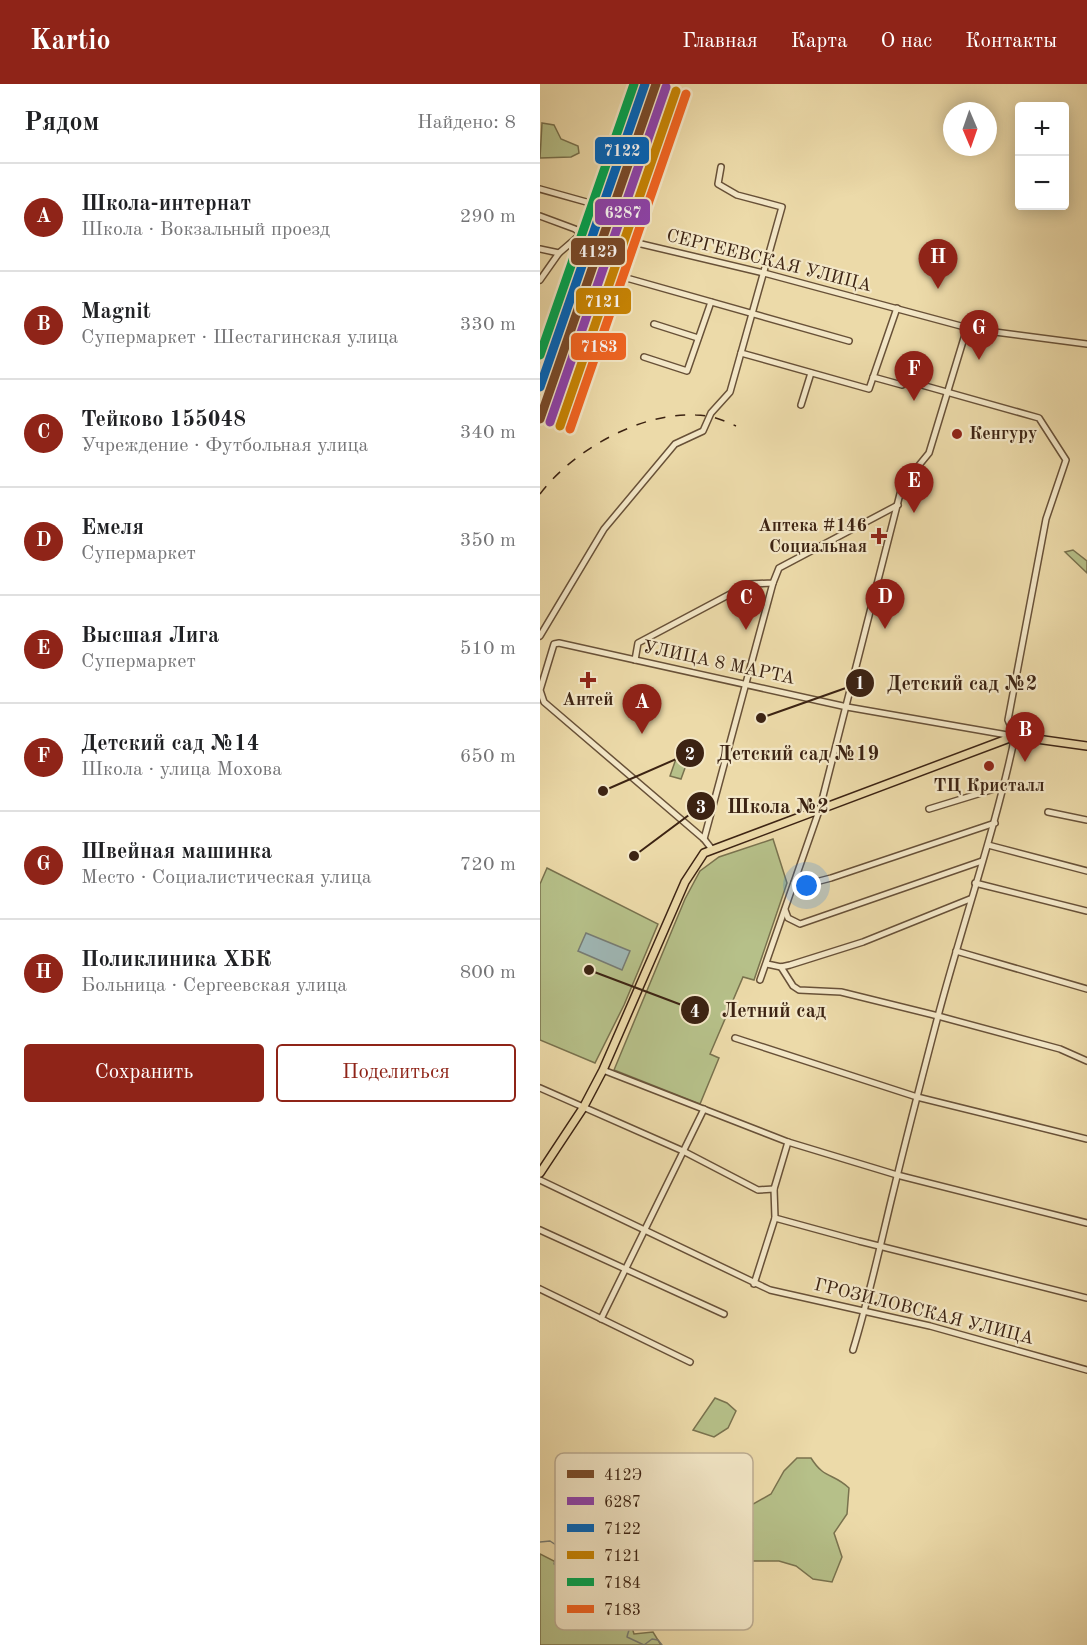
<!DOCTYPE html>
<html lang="ru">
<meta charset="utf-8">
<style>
:root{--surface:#fff;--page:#f6f6f6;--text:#202124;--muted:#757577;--line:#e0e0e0;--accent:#8f2418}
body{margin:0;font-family:"Old Standard TT",serif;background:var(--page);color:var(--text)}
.controls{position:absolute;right:18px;top:18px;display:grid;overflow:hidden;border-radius:6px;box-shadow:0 3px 15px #0003}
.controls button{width:54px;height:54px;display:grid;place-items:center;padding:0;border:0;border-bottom:2px solid var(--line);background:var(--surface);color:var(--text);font:30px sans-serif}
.compass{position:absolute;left:403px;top:18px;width:54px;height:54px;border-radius:50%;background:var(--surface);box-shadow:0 3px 15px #0003;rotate:178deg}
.you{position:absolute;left:267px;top:802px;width:21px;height:21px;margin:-15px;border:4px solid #fff;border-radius:50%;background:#1a73e8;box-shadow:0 0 0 9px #1a73e833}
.badge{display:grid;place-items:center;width:39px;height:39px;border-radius:50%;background:var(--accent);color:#fff;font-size:20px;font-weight:700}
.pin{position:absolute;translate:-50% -50px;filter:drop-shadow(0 2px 3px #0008)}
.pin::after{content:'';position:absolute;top:32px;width:21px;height:18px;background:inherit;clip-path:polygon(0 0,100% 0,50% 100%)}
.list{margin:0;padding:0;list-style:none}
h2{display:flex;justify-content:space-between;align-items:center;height:78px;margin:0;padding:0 24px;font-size:26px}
h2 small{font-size:20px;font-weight:400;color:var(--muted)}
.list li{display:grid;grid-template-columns:39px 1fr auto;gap:18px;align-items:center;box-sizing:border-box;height:108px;padding:0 24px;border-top:2px solid var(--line)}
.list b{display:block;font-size:22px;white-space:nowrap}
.list p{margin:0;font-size:20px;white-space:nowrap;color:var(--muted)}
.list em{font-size:20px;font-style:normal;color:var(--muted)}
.actions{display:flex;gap:12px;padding:18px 24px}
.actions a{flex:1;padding:14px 0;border:2px solid var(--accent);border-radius:6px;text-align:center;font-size:21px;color:var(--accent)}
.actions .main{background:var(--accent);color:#fff}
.map{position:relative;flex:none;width:547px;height:1561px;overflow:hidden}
header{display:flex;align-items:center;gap:36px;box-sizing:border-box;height:84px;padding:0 30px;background:var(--accent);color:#fff}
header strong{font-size:28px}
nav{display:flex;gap:33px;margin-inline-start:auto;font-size:21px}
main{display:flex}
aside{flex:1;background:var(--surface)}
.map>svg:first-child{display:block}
.green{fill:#b6c089;stroke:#79724e;stroke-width:1.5}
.water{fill:#9fb7b5;stroke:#777c74;stroke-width:1.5}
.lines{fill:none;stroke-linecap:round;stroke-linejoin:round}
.stream{stroke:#777c74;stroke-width:1.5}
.minor-casing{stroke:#685138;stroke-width:8}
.major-casing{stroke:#3c2313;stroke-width:10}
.minor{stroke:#f3e7c7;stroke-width:5}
.major{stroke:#ecdaa9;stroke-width:7}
.rail{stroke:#3c2313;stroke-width:1.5;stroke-dasharray:10 10;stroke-linecap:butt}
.rail-1-casing{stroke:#f3e7c7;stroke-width:14}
.rail-2-casing{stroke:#f3e7c7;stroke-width:14}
.rail-3-casing{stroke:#f3e7c7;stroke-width:14}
.rail-4-casing{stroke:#f3e7c7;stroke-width:14}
.rail-5-casing{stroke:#f3e7c7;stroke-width:14}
.rail-6-casing{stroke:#f3e7c7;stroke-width:14}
.rail-1{stroke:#7a4b2a;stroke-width:9}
.rail-2{stroke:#8e44ad;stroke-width:9}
.rail-3{stroke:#0065bd;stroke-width:9}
.rail-4{stroke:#c88505;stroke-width:9}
.rail-5{stroke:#00a651;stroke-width:9}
.rail-6{stroke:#f26522;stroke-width:9}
.poi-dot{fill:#8f2418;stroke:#f3e7c7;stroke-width:2}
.labels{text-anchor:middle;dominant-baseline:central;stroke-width:4.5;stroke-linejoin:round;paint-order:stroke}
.street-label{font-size:18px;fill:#3c2313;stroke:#f3e7c7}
.poi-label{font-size:18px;font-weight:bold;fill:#3c2313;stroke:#f3e7c7}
.key{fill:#f3e7c7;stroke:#bcac91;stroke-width:1.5}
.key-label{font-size:16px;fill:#3c2313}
.leader{fill:none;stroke:#3c2313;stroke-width:2}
.callout-dot{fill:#3c2313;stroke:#f3e7c7;stroke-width:2}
.mark-label{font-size:18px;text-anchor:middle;font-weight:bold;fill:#fff}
.callout-label{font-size:20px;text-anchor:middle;font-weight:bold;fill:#3c2313;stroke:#f3e7c7;stroke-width:4.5;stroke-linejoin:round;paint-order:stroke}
.line-badge{stroke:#f3e7c7;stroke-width:2}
.badge-label{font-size:16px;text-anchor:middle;font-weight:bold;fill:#fff}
</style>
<header>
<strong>Kartio</strong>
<nav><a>Главная</a><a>Карта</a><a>О нас</a><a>Контакты</a></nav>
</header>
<main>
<aside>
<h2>Рядом<small>Найдено: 8</small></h2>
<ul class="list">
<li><span class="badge">A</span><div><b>Школа-интернат</b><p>Школа · Вокзальный проезд</p></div><em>290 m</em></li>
<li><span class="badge">B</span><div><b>Magnit</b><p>Супермаркет · Шестагинская улица</p></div><em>330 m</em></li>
<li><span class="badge">C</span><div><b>Тейково 155048</b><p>Учреждение · Футбольная улица</p></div><em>340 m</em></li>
<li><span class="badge">D</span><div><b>Емеля</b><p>Супермаркет</p></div><em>350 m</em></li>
<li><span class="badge">E</span><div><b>Высшая Лига</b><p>Супермаркет</p></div><em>510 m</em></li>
<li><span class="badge">F</span><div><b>Детский сад №14</b><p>Школа · улица Мохова</p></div><em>650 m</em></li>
<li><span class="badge">G</span><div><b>Швейная машинка</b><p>Место · Социалистическая улица</p></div><em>720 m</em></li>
<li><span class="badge">H</span><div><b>Поликлиника ХБК</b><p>Больница · Сергеевская улица</p></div><em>800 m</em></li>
</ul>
<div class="actions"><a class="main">Сохранить</a><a>Поделиться</a></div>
</aside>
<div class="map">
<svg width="547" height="1561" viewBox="0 0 547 1561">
<rect width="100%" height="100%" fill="#ecdaa9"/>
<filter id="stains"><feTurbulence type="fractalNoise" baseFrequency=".00333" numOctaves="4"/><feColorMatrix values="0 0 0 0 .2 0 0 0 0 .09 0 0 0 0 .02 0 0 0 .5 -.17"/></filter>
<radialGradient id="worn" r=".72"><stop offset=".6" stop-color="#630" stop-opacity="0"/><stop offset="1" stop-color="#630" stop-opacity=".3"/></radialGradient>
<g class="green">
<polygon points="2,39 14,41 21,55 38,62 39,69 31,73 0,74"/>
<polygon points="533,466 547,477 547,489 525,468"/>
<polygon points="138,669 149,673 141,695 130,692"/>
<polygon points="233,755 247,799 214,896 203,893 170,970 179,974 160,1020 74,986 145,815 160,787 179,773"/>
<polygon points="7,784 118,840 84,921 55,979 0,956 0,800"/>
<polygon points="175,1314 187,1319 196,1327 188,1344 174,1353 153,1346"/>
<path d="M257,1374H271C284,1395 293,1389 309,1404L307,1430L294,1449L302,1473L292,1498L273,1495L256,1482L239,1477H204L190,1473L181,1462L187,1444L206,1424L231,1410L244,1387Z"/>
<polygon points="0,1470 55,1498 67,1516 88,1530 94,1550 113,1548 121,1561 0,1561"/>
</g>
<polygon class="water" points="46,849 90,867 82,886 38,867"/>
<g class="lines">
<g class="stream">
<path d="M0,1458L10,1457L19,1463L14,1480L33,1493L50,1482C65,1489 61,1501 62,1513C70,1509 72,1513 80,1514C105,1516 90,1539 87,1553L104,1561"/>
<polyline points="104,1561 112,1555 118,1556 122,1561"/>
</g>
<g class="minor-casing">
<g id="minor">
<polyline points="0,105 50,119"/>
<polyline points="0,132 35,145 41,150"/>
<polyline points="85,158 102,103"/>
<polyline points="0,165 19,169 41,150 59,150 224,189 432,245 547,260"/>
<polyline points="83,193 309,257"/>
<polyline points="0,196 19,169"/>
<polyline points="114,240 158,254"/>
<polyline points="201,269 329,305 357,224"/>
<polyline points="104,273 147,287 171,218"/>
<polyline points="333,293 362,301 364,296 499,334 526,376 506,435 468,636 475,652"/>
<polyline points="261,321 271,289"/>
<polyline points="0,552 64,445 135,360 163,347 171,329 190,308 242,123 197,111 178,100 181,83"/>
<polyline points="95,576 98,559 209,500 233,499 239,484 358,421"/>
<polyline points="389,725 464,702"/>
<polyline points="508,728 547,736"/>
<polyline points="164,755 233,499"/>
<polyline points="448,761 547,787"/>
<polyline points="171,764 164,755 4,618 0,606 14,560 19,559 307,623 473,652"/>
<polyline points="254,799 268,800 291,794 455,739"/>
<polyline points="435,799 547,827"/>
<polyline points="245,826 248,834 260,840 442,777"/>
<polyline points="416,867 547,905"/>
<polyline points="227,880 241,883 250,881 323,858 430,815"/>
<polyline points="241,883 253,902 259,906 301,908 398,932 520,965 547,977"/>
<polyline points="220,896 280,724 362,402 389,369 427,244"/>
<polyline points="195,954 377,1013 547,1055"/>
<polyline points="63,986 248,1058 357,1091 547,1139"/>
<polyline points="0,1004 143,1067 218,1106 234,1105"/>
<polyline points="0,1096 230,1206 390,1242 547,1286"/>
<polyline points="235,1134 319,1157 547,1214"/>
<polyline points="0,1146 184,1230"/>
<polyline points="214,1200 235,1134 234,1105 248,1058"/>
<polyline points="0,1205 150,1278"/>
<polyline points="61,1235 164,1025"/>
<path d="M313,1266C328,1217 339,1167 351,1117C366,1055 382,993 398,932C423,838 455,747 475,652"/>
</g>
</g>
<g class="major-casing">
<polyline id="major" points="0,1089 43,1024 63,986 145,798 164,769 475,652 547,662"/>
</g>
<use href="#minor" class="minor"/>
<use href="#major" class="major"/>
<path class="rail" d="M0,410C33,366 101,328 156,331C171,331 183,336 196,342"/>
<g class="rail-1-casing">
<polyline id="rail-1" points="0,335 116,0"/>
</g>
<g class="rail-2-casing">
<polyline id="rail-2" points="10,338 126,3"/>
</g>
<g class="rail-3-casing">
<polyline id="rail-3" points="0,303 105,0"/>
</g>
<g class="rail-4-casing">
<polyline id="rail-4" points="20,342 136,7"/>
</g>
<g class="rail-5-casing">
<polyline id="rail-5" points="0,271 94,0"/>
</g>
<g class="rail-6-casing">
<polyline id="rail-6" points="30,345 146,10"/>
</g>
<use href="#rail-1" class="rail-1"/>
<use href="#rail-2" class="rail-2"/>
<use href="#rail-3" class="rail-3"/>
<use href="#rail-4" class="rail-4"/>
<use href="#rail-5" class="rail-5"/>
<use href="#rail-6" class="rail-6"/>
</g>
<g class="poi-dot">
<circle cx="417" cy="350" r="6"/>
<path d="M336 443h6v6h6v6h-6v6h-6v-6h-6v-6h6z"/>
<path d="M45 587h6v6h6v6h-6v6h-6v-6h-6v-6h6z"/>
<circle cx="449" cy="682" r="6"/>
</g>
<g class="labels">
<g class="street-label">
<text transform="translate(229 177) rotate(14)">СЕРГЕЕВСКАЯ УЛИЦА</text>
<text transform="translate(179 579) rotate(12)">УЛИЦА 8 МАРТА</text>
<text transform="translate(384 1228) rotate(14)">ГРОЗИЛОВСКАЯ УЛИЦА</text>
</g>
<g class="poi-label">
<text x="429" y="350" text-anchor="start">Кенгуру</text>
<text x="327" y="442" text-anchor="end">Аптека #146<tspan x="327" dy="21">Социальная</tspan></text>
<text x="48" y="616">Антей</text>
<text x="449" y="702">ТЦ Кристалл</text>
</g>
</g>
<rect x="15" y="1369" width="198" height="177" rx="9" class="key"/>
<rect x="27" y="1386" width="27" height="8" fill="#7a4b2a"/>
<rect x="27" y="1413" width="27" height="8" fill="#8e44ad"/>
<rect x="27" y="1440" width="27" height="8" fill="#0065bd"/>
<rect x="27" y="1467" width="27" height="8" fill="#c88505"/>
<rect x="27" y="1494" width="27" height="8" fill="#00a651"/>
<rect x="27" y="1521" width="27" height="8" fill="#f26522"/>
<g class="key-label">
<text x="64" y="1396">412Э</text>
<text x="64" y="1423">6287</text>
<text x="64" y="1450">7122</text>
<text x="64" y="1477">7121</text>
<text x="64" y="1504">7184</text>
<text x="64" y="1531">7183</text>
</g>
<path class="leader" d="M221 634L320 599M63 707L150 669M94 772L161 722M49 886L155 926"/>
<g class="callout-dot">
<circle cx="221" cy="634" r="6"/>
<circle cx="63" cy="707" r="6"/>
<circle cx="94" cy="772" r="6"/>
<circle cx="49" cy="886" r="6"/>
<circle cx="320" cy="599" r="15"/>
<circle cx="150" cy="669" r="15"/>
<circle cx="161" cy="722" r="15"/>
<circle cx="155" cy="926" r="15"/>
</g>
<g class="mark-label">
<text x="320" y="605">1</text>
<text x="150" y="676">2</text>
<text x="161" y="729">3</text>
<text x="155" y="933">4</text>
</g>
<g class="callout-label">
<text x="422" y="606">Детский сад №2</text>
<text x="258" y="676">Детский сад №19</text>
<text x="238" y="729">Школа №2</text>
<text x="234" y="933">Летний сад</text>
</g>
<g class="line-badge">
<rect x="54" y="52" width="56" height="29" rx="6" fill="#0065bd"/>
<rect x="54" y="114" width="57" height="28" rx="6" fill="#8e44ad"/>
<rect x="30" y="153" width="56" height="29" rx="6" fill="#7a4b2a"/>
<rect x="35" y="203" width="57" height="28" rx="6" fill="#c88505"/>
<rect x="30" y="248" width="57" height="29" rx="6" fill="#f26522"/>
</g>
<g class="badge-label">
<text x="82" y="72">7122</text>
<text x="83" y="134">6287</text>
<text x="58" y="173">412Э</text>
<text x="63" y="223">7121</text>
<text x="59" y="268">7183</text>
</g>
<rect width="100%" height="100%" filter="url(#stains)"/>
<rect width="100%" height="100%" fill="url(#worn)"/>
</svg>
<div class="controls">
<button>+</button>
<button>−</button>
</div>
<svg class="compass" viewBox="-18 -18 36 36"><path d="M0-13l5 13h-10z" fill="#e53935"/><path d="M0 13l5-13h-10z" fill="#757577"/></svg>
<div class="you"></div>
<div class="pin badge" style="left:102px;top:650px">A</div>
<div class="pin badge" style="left:485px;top:678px">B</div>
<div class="pin badge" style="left:206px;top:546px">C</div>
<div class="pin badge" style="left:345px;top:545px">D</div>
<div class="pin badge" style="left:374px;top:429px">E</div>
<div class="pin badge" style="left:374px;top:317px">F</div>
<div class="pin badge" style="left:439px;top:276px">G</div>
<div class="pin badge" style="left:398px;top:205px">H</div>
</div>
</main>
